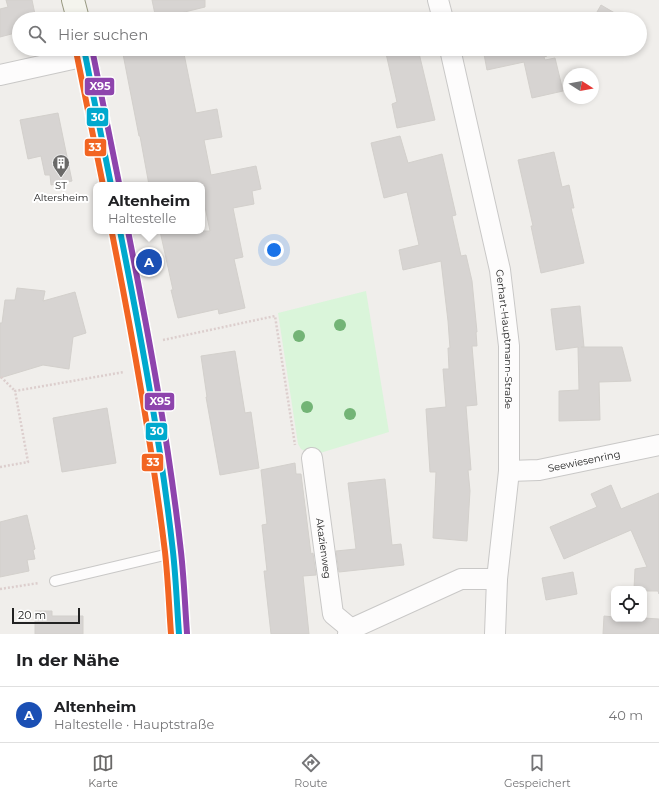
<!DOCTYPE html>
<html lang="de">
<meta charset="utf-8">
<style>
:root{--surface:#fff;--page:#f6f6f6;--text:#202124;--muted:#757577;--line:#e0e0e0;--accent:#6a6968}
body{margin:0;font-family:Montserrat,sans-serif;background:var(--page);color:var(--text)}
.controls{position:absolute;right:12px;bottom:12px;display:grid;overflow:hidden;border-radius:8px;box-shadow:0 2px 6px #0003}
.controls button{width:36px;height:36px;display:grid;place-items:center;padding:0;border:0;border-bottom:1px solid var(--line);background:var(--surface);color:var(--text);font:20px sans-serif}
.compass{position:absolute;left:563px;top:68px;width:36px;height:36px;border-radius:50%;background:var(--surface);box-shadow:0 2px 6px #0003;rotate:101deg}
.scale{position:absolute;left:12px;bottom:10px;width:68px;box-sizing:border-box;padding-left:4px;border:2px solid #222;border-top:0;font-size:11px;line-height:14px;white-space:nowrap;color:#222;-webkit-text-stroke:3px #fff;paint-order:stroke}
.you{position:absolute;left:274px;top:250px;width:14px;height:14px;margin:-10px;border:3px solid #fff;border-radius:50%;background:#1a73e8;box-shadow:0 0 0 6px #1a73e833}
.badge{display:grid;place-items:center;width:26px;height:26px;border-radius:50%;background:var(--accent);color:#fff;font-size:13px;font-weight:700}
.pin{position:absolute;translate:-50% -50%;border:2px solid #fff;box-shadow:0 1px 4px #0006}
.popup{position:absolute;left:93px;top:182px;width:112px;height:52px;box-sizing:border-box;display:grid;place-content:center;border-radius:8px;background:var(--surface);filter:drop-shadow(0 1px 3px #0005);font-size:13px;white-space:nowrap;color:var(--muted)}
.popup b{font-size:15px;color:var(--text)}
.popup::after{content:'';position:absolute;left:50%;top:100%;margin-left:-8px;border:8px solid transparent;border-top-color:var(--surface)}
.list{margin:0;padding:0;list-style:none}
h2{display:flex;justify-content:space-between;align-items:center;height:52px;margin:0;padding:0 16px;font-size:17px}
h2 small{font-size:13px;font-weight:400;color:var(--muted)}
.list li{display:grid;grid-template-columns:26px 1fr auto;gap:12px;align-items:center;box-sizing:border-box;height:56px;padding:0 16px;border-top:1px solid var(--line)}
.list b{display:block;font-size:15px;white-space:nowrap}
.list p{margin:0;font-size:13px;white-space:nowrap;color:var(--muted)}
.list em{font-size:13px;font-style:normal;color:var(--muted)}
.icon{flex:none;width:22px;height:22px;fill:none;stroke:currentColor;stroke-width:2;stroke-linecap:round;stroke-linejoin:round}
.map{position:relative;flex:none;width:659px;height:634px;overflow:hidden}
.search{position:absolute;background:var(--surface);box-shadow:0 2px 6px #0003;left:12px;right:12px;top:12px;height:44px;display:flex;align-items:center;gap:10px;box-sizing:border-box;padding:0 14px;border-radius:22px;color:var(--muted);font-size:15px}
.sheet{height:108px;background:var(--surface)}
nav{display:flex;justify-content:space-around;align-items:center;box-sizing:border-box;height:56px;border-top:1px solid var(--line);background:var(--surface);font-size:11px;color:var(--muted)}
nav a{display:grid;justify-items:center;gap:2px}
nav .on{color:var(--accent)}
.map>svg:first-child{display:block}
.park{fill:#daf5da}
.building{fill:#d7d4d2;stroke:#d3d0cc}
.lines{fill:none;stroke-linecap:round;stroke-linejoin:round}
.service-casing{stroke:#c9c8c7;stroke-width:12}
.minor-casing{stroke:#c9c8c7;stroke-width:22}
.secondary-casing{stroke:#999a82;stroke-width:24}
.path{stroke:#dccecd;stroke-width:2.5;stroke-dasharray:2 2;stroke-linecap:butt}
.service{stroke:#fdfcfc;stroke-width:10}
.minor{stroke:#fdfcfc;stroke-width:20}
.secondary{stroke:#f4f4ed;stroke-width:22}
.bus-1-casing{stroke:#fff;stroke-width:9}
.bus-2-casing{stroke:#fff;stroke-width:9}
.bus-3-casing{stroke:#fff;stroke-width:9}
.bus-1{stroke:#00a9ce;stroke-width:6}
.bus-2{stroke:#f26522;stroke-width:6}
.bus-3{stroke:#8e44ad;stroke-width:6}
.tree{fill:#73b476}
.labels{text-anchor:middle;dominant-baseline:central;stroke-width:4;stroke-linejoin:round;paint-order:stroke}
.poi-label{font-size:10px;fill:#222;stroke:#fff}
.street-label{font-size:10px;fill:#222;stroke:#fff}
.line-badge{stroke:#fff;stroke-width:1.5}
.badge-label{font-size:11px;text-anchor:middle;font-weight:bold;fill:#fff}
</style>
<div class="map">
<svg width="659" height="634" viewBox="0 0 659 634">
<rect width="100%" height="100%" fill="#f0eeeb"/>
<polygon class="park" points="366,291 389,432 320,453 307,452 301,449 298,444 278,313"/>
<g class="building">
<polygon points="6,0 32,0 36,19 19,19 19,32 0,37 0,9 8,7"/>
<polygon points="152,0 205,0 205,7 156,19"/>
<polygon points="601,5 625,19 593,19"/>
<polygon points="122,49 183,49 196,113 217,109 222,137 204,140 211,175 256,166 261,189 252,191 254,204 233,208 243,257 234,259 245,308 219,314 218,309 178,318 171,290 173,290 160,231 210,231 202,192 202,185 149,185 140,136 139,136"/>
<polygon points="385,49 418,49 435,120 397,128 392,104 397,102"/>
<polygon points="483,49 546,49 547,56 544,57 545,60 555,58 563,91 532,98 524,62 487,70"/>
<polygon points="619,49 634,49 630,55"/>
<polygon points="58,113 72,181 51,185 50,175 45,175 41,156 28,159 20,120"/>
<polygon points="400,136 408,163 442,154 456,215 452,216 461,256 466,255 472,281 477,332 476,332 477,346 472,346 477,405 466,406 471,470 468,470 470,491 467,541 433,538 436,472 430,472 426,409 446,407 443,369 449,369 448,348 450,348 448,321 441,261 403,270 399,250 419,245 407,192 384,198 371,143"/>
<polygon points="554,152 562,187 569,185 574,208 571,208 584,263 541,273 531,226 533,226 518,160"/>
<polygon points="17,288 45,291 43,301 75,292 86,333 73,337 69,369 43,365 0,378 0,323 2,323 5,300 15,300"/>
<polygon points="580,306 584,347 581,347 622,347 631,381 599,382 600,420 559,421 559,391 579,390 578,347 556,350 551,309"/>
<polygon points="235,351 245,413 251,412 259,468 220,475 206,397 207,397 201,356"/>
<polygon points="107,408 116,463 62,472 53,418"/>
<polygon points="295,463 296,474 301,474 311,554 313,553 316,575 303,576 309,634 271,634 264,571 267,571 262,525 267,524 261,470"/>
<polygon points="385,479 392,545 401,544 404,565 339,572 336,551 356,549 348,483"/>
<polygon points="611,485 621,509 659,493 659,594 658,591 644,591 644,589 634,589 635,569 647,567 631,530 564,559 550,527 597,507 591,494"/>
<polygon points="27,515 35,549 33,550 35,559 27,560 29,571 0,577 0,522"/>
<polygon points="573,572 577,594 546,600 542,578"/>
<polygon points="35,611 52,611 52,616 83,616 83,634 35,634"/>
<polygon points="604,616 614,617 614,619 644,618 659,619 659,634 603,634"/>
</g>
<g class="lines">
<g class="service-casing">
<polyline id="service" points="55,581 173,553"/>
</g>
<g class="minor-casing">
<g id="minor">
<polyline points="438,0 443,19"/>
<path id="s1" d="M450,49L500,270L509,346V471L497,579L495,634"/>
<polyline points="0,75 86,56"/>
<path id="s2" d="M312,458L333,614L351,629"/>
<path id="s3" d="M509,471L539,470L659,445"/>
<polyline points="348,634 351,629 461,579 497,579"/>
</g>
</g>
<g class="secondary-casing">
<g id="secondary">
<polyline points="73,0 78,19"/>
<polyline points="84,49 111,185"/>
<path d="M120,231C141,337 160,444 173,552C176,579 177,607 179,634"/>
</g>
</g>
<g class="path">
<polyline points="163,340 275,316 295,445"/>
<polyline points="1,377 15,391"/>
<polyline points="0,467 28,462 15,391 124,372"/>
<polyline points="0,589 39,583"/>
</g>
<use href="#service" class="service"/>
<use href="#minor" class="minor"/>
<use href="#secondary" class="secondary"/>
<g class="bus-1-casing">
<g id="bus-1">
<polyline points="84,49 111,185"/>
<path d="M120,231C141,337 161,444 173,552C176,579 177,607 179,634"/>
</g>
</g>
<g class="bus-2-casing">
<g id="bus-2">
<polyline points="76,51 103,185"/>
<path d="M112,233C133,339 152,445 165,552C168,579 169,607 171,634"/>
</g>
</g>
<g class="bus-3-casing">
<g id="bus-3">
<polyline points="92,49 119,183"/>
<path d="M128,231C149,337 169,444 181,552C184,579 185,606 187,633"/>
</g>
</g>
<use href="#bus-1" class="bus-1"/>
<use href="#bus-2" class="bus-2"/>
<use href="#bus-3" class="bus-3"/>
</g>
<g class="tree">
<circle cx="340" cy="325" r="6"/>
<circle cx="299" cy="336" r="6"/>
<circle cx="307" cy="407" r="6"/>
<circle cx="350" cy="414" r="6"/>
</g>
<defs>
<g id="building-pin" transform="scale(0.9)"><path d="M0 17L-7.5 6A9.5 9.5 0 1 1 7.5 6Z" fill="#6a6968" stroke="#fff"/><path d="M-4-6H4V6H1V3H-1V6H-4ZM-2.5-4.3h1.7v1.8h-1.7ZM.8-4.3h1.7v1.8H.8ZM-2.5-1h1.7V.8h-1.7ZM.8-1h1.7V.8H.8Z" fill="#fff"/></g>
</defs>
<g fill-rule="evenodd">
<use href="#building-pin" x="61" y="163"/>
</g>
<g class="labels">
<g class="poi-label">
<text x="61" y="185">ST<tspan x="61" dy="12">Altersheim</tspan></text>
</g>
<g class="street-label">
<text stroke="none"><textPath href="#s1" startOffset="296">Gerhart-Hauptmann-Straße</textPath></text>
<text stroke="none"><textPath href="#s3" startOffset="76">Seewiesenring</textPath></text>
<text stroke="none"><textPath href="#s2" startOffset="91">Akazienweg</textPath></text>
</g>
</g>
<g class="line-badge">
<rect x="84" y="77" width="31" height="19" rx="4" fill="#8e44ad"/>
<rect x="86" y="107" width="23" height="20" rx="4" fill="#00a9ce"/>
<rect x="84" y="138" width="23" height="19" rx="4" fill="#f26522"/>
<rect x="144" y="392" width="31" height="19" rx="4" fill="#8e44ad"/>
<rect x="145" y="422" width="23" height="19" rx="4" fill="#00a9ce"/>
<rect x="141" y="453" width="23" height="19" rx="4" fill="#f26522"/>
</g>
<g class="badge-label">
<text x="100" y="90">X95</text>
<text x="98" y="121">30</text>
<text x="95" y="151">33</text>
<text x="160" y="405">X95</text>
<text x="157" y="435">30</text>
<text x="153" y="466">33</text>
</g>
</svg>
<div class="controls">
<button><svg class="icon" aria-label="locate" viewBox="0 0 24 24"><circle cx="12" cy="12" r="6"/><path d="M12 2v4M12 18v4M2 12h4M18 12h4"/></svg></button>
</div>
<svg class="compass" viewBox="-18 -18 36 36"><path d="M0-13l5 13h-10z" fill="#e53935"/><path d="M0 13l5-13h-10z" fill="#757577"/></svg>
<div class="scale">20 m</div>
<div class="you"></div>
<div class="pin badge" style="left:149px;top:262px;background:#1a4fb4">A</div>
<div class="popup"><b>Altenheim</b>Haltestelle</div>
<div class="search"><svg class="icon" aria-label="search" viewBox="0 0 24 24"><circle cx="10" cy="10" r="6"/><path d="M15 15l6 6"/></svg>Hier suchen</div>
</div>
<section class="sheet">
<h2>In der Nähe<small></small></h2>
<ul class="list">
<li><span class="badge" style="background:#1a4fb4">A</span><div><b>Altenheim</b><p>Haltestelle · Hauptstraße</p></div><em>40 m</em></li>
</ul>
</section>
<nav>
<a class="on"><svg class="icon" aria-label="map" viewBox="0 0 24 24"><path d="M3 6l6-2 6 2 6-2v14l-6 2-6-2-6 2zM9 4v14M15 6v14"/></svg>Karte</a>
<a><svg class="icon" aria-label="directions" viewBox="0 0 24 24"><path d="M12 3l9 9-9 9-9-9zM9 14v-3h6M13 9l2 2-2 2"/></svg>Route</a>
<a><svg class="icon" aria-label="saved" viewBox="0 0 24 24"><path d="M7 4h10v16l-5-4-5 4z"/></svg>Gespeichert</a>
</nav>
